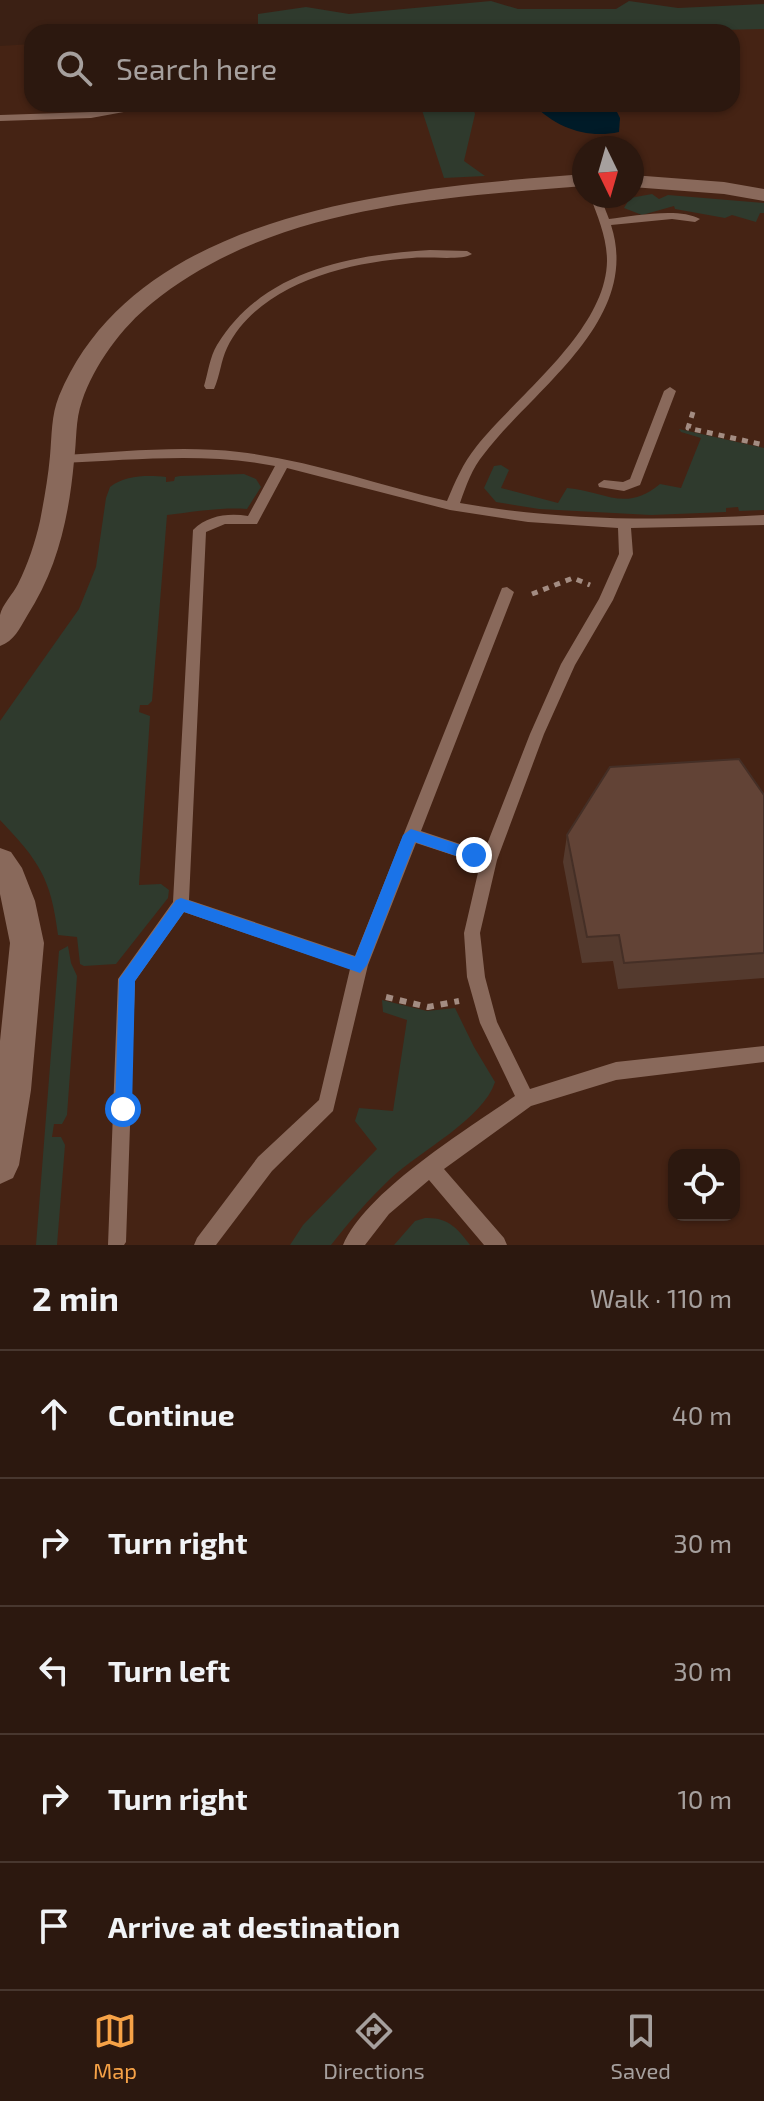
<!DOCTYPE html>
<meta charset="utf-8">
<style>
:root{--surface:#2c180f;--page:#342118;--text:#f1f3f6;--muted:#a6a09e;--line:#48372f;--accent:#f6a247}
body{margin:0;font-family:"Exo 2",sans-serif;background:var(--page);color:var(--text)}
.controls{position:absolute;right:24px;bottom:24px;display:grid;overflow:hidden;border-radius:16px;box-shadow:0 2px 6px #0004}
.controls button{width:72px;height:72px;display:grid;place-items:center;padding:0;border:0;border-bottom:2px solid var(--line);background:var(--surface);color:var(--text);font:40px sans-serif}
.compass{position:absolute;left:572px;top:136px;width:72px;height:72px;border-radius:50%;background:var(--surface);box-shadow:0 2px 6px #0004;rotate:175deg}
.stop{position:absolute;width:24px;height:24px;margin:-18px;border:6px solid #1a73e8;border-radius:50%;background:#fff}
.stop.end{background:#1a73e8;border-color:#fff;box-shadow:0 2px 8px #0008}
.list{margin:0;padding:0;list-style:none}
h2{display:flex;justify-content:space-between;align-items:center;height:104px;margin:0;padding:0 32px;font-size:34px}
h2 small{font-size:26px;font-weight:400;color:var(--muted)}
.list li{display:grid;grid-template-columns:52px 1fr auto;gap:24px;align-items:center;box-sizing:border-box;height:128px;padding:0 32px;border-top:2px solid var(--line)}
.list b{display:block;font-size:30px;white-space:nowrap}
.list em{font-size:26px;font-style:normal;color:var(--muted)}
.icon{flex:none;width:44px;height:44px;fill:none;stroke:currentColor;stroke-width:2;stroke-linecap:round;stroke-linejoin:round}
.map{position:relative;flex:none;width:764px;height:1245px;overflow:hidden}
.search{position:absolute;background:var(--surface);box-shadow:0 2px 6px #0004;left:24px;right:24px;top:24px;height:88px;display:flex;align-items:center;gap:20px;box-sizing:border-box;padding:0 28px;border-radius:24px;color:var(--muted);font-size:30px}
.sheet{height:744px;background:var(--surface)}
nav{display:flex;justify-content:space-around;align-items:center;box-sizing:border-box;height:112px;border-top:2px solid var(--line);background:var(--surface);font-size:22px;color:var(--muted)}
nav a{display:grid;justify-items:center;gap:4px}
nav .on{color:var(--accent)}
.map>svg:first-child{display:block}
.built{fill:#452314;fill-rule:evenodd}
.green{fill:#2f3a2d}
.water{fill:#001b28}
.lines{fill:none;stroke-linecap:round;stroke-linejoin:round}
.path-far1{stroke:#a38c82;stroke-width:5;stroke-dasharray:6 6;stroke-linecap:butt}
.path{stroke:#a38c82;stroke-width:6;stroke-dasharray:7 7;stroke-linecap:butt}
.service{fill:#89695b;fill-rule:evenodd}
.minor{fill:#89695b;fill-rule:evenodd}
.wall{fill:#543a2e}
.building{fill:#624336;stroke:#452f26;stroke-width:2}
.route{fill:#1a73e8}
</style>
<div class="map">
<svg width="764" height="1245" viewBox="0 0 764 1245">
<rect width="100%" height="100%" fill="#3b2014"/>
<path class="built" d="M764,16V1245H0V46L32,44V104H732V32H353ZM584,148H632V196H584ZM674,1155H734V1215H674Z"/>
<g class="green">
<polygon points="491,1 518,9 616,9 629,1 678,8 764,4 764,29 718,30 658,25 605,32 258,32 258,14 306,7 349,14"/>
<polygon points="420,104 472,104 475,114 464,161 485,176 444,178"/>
<polygon points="652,194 659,199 668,195 764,203 764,213 760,213 756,222 732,215 725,218 675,209 674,206 642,215 624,208 630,198"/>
<path d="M679,429L764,448V510L739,511L738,507L726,508V512L651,515L539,509L496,502L484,488L494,466L501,465L509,470L501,488L558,503L567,488C604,491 626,513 660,484L681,488L701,438L681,432Z"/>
<path d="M244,474L256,479L261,487L247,509C220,507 193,512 167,515L152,701L148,705H140L139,712L150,716L139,885L161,884L169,890L168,898L116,964L84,966L80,964L77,937L58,935C51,878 39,861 0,820V721L79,609L96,567L106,498L110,487C125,475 148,475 166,477V482L174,481L175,477L180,476Z"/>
<polygon points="68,946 71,963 77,976 67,1115 62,1124 54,1124 52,1137 61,1137 65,1145 57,1245 36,1245 59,951"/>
<path d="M382,1000L427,1011L455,1008L474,1047L495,1082C483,1119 420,1151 390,1179C369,1199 349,1222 331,1245H290L303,1225L377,1149L355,1121L359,1108L393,1111L407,1020L383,1012Z"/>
<path d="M425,1218C448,1217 457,1228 470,1245H394L415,1221Z"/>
</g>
<path class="water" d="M533,104H613L620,118L619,132C587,139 556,128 533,104Z"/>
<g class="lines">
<g class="path-far1">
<polyline points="693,412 688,428 764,445"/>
<polyline points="532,594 573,578 590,585"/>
</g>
<polyline class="path" points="386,997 428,1007 459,1001"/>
<g class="service">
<polygon points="135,104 156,104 151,107 91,118 0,121 0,115 91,112"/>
<path d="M590,196H600L609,219C634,216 679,207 700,219L695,222L672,219L611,225C642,320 534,388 484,454C472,468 466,486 460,503C561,521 662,521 764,515V525L631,528L633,554L613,600L575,665L544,734L497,860L480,933L485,977L497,1022L530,1089L616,1062L764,1046V1062L616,1080L531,1106L444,1169L504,1238L507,1245H484L429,1180L389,1214L365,1245H343C366,1191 466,1130 515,1096L480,1023L467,977L464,933L480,864L416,843L368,965L333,1111L272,1171L216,1245H194L197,1238L258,1157L319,1100L350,969L184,912L135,981L126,1242L124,1245H108L118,979L173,902L193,530C208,515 229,513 248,516L275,466C205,452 133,460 62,463L56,459L62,455C121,452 181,445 239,452C310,460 378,485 447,501C455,482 463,463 476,447C516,396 606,331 607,261C607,238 598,217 590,196ZM287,468L450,510L528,522L618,528L619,554L599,599L561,664L530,734L484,852L421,831L514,592L507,587L502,588L355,956L189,900L206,532L225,524H257Z"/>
<path d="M430,250L467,251L472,254C462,261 427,256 412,258C348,262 258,284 227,348C221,360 220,376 214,389H206L204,386C208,373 210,356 217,345C263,270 350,255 430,250Z"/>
<polygon points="670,387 676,391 640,485 624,491 599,487 598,484 604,480 623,482 630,479 664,391"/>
</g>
<g class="minor">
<path d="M584,174V186C437,198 272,206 152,303C122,327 94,365 82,401C75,421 77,440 74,461C69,516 58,568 27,616C20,628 14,641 0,646C0,636 0,625 0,615C2,605 13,594 18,584C28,564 35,543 40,521C44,500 48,478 50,456C52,435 51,416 59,396C138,206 409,188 584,174Z"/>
<polygon points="632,175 724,182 764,189 764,201 724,194 632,187"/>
<polygon points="0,848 11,852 22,868 35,901 44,943 31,1090 19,1165 13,1178 0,1184 0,1041 10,943 0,894"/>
</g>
</g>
<polygon class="wall" points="764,795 764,978 618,989 613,961 582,963 563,862 567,835"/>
<polygon class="building" points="739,759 764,795 764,953 624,963 619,935 587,937 567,835 610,767"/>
<polygon class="route" points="411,829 479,851 481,855 474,862 415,842 367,965 360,973 184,912 135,981 132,1109 129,1114 123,1117 117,1114 115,1109 119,979 176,900 181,898 355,957 403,835"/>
</svg>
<div class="controls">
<button><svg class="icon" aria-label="locate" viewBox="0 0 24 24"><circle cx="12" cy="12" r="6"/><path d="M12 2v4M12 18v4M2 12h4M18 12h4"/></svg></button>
</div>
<svg class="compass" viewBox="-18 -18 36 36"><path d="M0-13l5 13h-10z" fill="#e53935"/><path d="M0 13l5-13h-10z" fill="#a6a09e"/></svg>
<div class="stop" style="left:123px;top:1109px"></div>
<div class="stop end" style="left:474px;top:855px"></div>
<div class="search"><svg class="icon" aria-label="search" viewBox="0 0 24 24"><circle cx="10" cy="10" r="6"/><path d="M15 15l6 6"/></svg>Search here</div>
</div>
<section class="sheet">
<h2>2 min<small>Walk · 110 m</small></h2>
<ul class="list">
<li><svg class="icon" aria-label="ahead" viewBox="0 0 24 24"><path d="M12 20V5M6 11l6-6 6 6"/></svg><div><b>Continue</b></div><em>40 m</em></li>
<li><svg class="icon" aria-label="right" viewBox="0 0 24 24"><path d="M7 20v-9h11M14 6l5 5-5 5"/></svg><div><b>Turn right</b></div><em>30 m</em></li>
<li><svg class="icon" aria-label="left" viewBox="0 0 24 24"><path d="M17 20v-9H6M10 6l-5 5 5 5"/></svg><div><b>Turn left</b></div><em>30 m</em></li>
<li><svg class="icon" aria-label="right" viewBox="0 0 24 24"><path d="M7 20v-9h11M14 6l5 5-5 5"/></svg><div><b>Turn right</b></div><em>10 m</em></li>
<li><svg class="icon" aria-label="arrive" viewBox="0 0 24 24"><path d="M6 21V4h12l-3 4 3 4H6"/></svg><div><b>Arrive at destination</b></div></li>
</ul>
</section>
<nav>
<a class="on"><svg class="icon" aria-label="map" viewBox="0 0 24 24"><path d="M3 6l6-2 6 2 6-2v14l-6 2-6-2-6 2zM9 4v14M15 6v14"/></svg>Map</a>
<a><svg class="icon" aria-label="directions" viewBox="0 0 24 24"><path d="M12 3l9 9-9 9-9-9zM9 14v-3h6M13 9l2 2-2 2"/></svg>Directions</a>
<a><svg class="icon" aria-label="saved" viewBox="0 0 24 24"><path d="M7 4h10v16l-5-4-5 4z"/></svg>Saved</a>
</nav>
